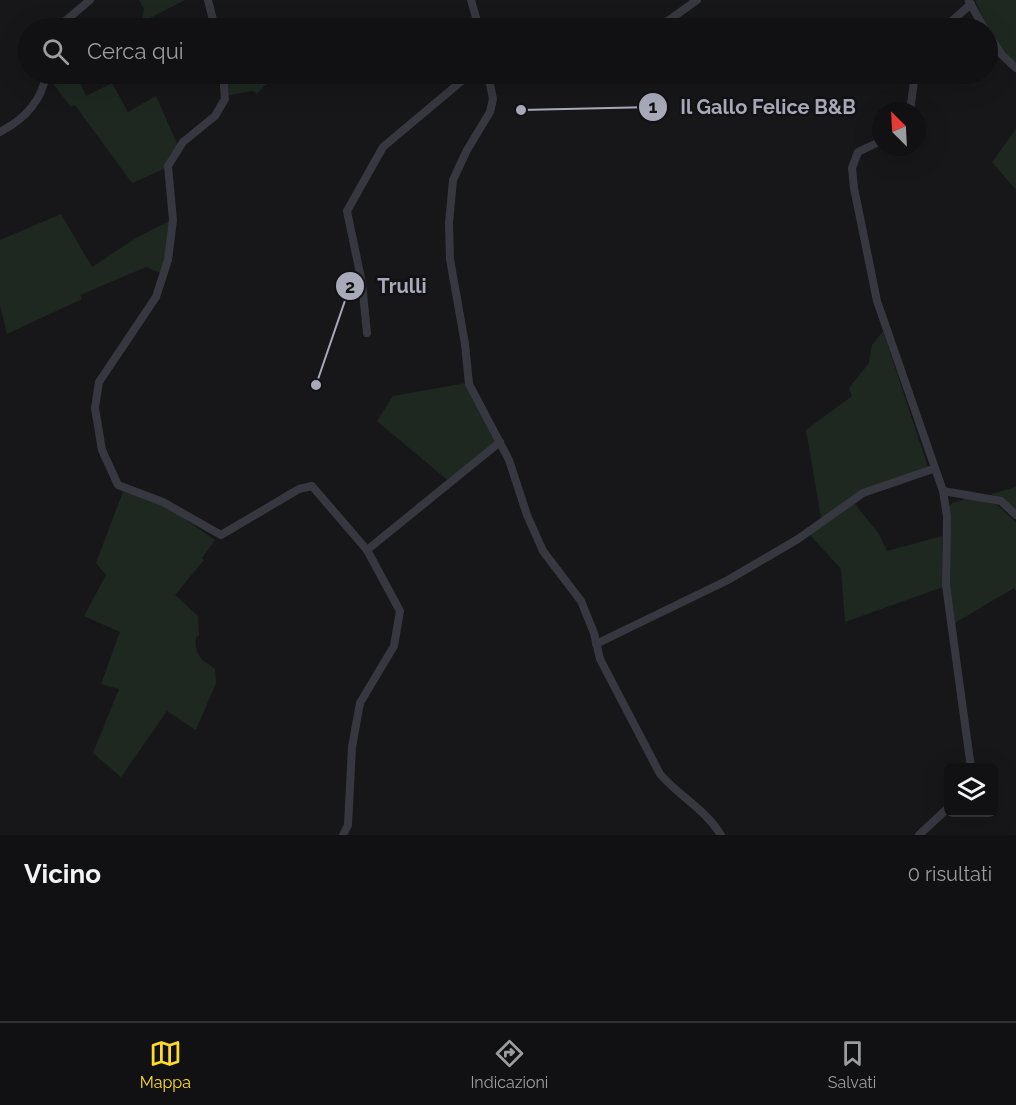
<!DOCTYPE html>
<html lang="it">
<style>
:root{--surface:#111113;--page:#1e1f21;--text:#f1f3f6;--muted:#9c9da0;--line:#303133;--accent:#ffdb29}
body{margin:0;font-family:Raleway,sans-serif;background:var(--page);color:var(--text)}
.controls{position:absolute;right:18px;bottom:18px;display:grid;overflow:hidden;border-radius:9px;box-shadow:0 6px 24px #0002}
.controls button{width:54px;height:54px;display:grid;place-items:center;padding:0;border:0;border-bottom:2px solid var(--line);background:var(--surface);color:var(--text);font:30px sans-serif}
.compass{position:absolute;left:872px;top:102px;width:54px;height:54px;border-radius:50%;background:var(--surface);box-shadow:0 6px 24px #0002;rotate:336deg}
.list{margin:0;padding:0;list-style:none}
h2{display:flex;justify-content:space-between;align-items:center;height:78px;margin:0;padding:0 24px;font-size:26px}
h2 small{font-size:20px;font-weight:400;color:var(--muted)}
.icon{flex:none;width:33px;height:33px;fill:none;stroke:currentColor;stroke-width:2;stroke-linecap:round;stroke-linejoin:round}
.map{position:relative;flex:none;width:1016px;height:835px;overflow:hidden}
.search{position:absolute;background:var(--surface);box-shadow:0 6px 24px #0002;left:18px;right:18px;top:18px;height:66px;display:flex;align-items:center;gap:15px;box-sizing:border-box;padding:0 21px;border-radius:33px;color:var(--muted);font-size:22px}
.sheet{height:186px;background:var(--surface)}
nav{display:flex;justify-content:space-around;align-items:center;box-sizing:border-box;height:84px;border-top:2px solid var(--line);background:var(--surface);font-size:16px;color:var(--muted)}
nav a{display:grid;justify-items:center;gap:3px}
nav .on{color:var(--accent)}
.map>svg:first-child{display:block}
.green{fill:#1e2821}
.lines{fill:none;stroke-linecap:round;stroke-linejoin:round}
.minor{stroke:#37373f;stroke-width:8}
.leader{fill:none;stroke:#a8aaba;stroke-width:2}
.callout-dot{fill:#a8aaba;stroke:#121214;stroke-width:2}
.mark-label{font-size:18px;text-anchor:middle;font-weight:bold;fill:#111}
.callout-label{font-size:20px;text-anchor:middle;font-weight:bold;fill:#a8aaba;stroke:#121214;stroke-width:5;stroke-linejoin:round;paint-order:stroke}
</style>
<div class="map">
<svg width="1016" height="835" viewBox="0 0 1016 835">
<rect width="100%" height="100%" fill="#171719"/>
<g class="green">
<polygon points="139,0 185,0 150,18 157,28 136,28 142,21 144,9"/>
<polygon points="975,0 1016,0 1016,65 992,37"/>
<polygon points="49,74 76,74 86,96 112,83 128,112 156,96 178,146 170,154 164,169 132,183 75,105 71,107 48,77"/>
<polygon points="225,74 274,74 277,79 264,86 257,94 253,91 226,96"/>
<polygon points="1016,129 1016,190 992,162"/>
<polygon points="61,214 92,267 136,238 171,220 163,274 146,267 80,295 82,299 7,334 0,306 0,240"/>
<polygon points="883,331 928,467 868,489 821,518 806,430 852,396 849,388 869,363 872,345"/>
<polygon points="466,383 498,446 451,483 377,421 393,396"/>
<polygon points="1016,487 1016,513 991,494"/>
<path d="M124,489L169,508L215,540L202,558L204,560L175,595L198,616L199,635L196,637C194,656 201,659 215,669L216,683L196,730L167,711L121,777L93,753L119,689L101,684L120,632L84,616L106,575L96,563Z"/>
<polygon points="968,498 997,505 1016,522 1016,591 1014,588 953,624 944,564 947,509 952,503"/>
<polygon points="854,503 879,534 887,551 942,536 943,587 845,622 841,569 810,535"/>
</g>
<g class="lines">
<g class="minor">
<polyline points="208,0 215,28"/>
<polyline points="471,0 479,28"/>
<polyline points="969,1 984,28"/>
<polyline points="57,28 90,0"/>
<polyline points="658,28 697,0"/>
<polyline points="944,28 971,4"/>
<polyline points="988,34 1002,55 1016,68"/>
<polyline points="223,74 225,99 215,116 183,142 168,166 173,220 168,260 156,297 99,382 95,408 102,450 118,485 163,502 221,535 299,489 312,486 367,550 400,611 394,646 360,703 352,747 348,825 343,835"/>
<path d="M488,74L493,99L490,112L467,150L453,180L449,223L450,259L465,344L469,384L509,460L527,515L543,551L581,601L594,633L600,659L660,774C680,797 705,809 721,835"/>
<polyline points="910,111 915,74"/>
<path d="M0,132C25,119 42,101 46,74"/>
<polyline points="881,141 858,152 852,168 854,188 877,301 943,491 947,516 946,585 971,768"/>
<polyline points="367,333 362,283 347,211 383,147 470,74"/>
<polyline points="943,491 1001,501 1016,515"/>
<polyline points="367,550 500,442"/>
<polyline points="596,644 728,580 798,539 863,493 933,469"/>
<polyline points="919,835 948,808"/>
</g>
</g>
<path class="leader" d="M521 110L653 107M316 385L350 286"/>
<g class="callout-dot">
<circle cx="521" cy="110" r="6"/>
<circle cx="316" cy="385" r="6"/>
<circle cx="653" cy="107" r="15"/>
<circle cx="350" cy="286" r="15"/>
</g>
<g class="mark-label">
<text x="653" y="113">1</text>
<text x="350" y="293">2</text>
</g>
<g class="callout-label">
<text x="768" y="114">Il Gallo Felice B&amp;B</text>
<text x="402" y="293">Trulli</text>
</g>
</svg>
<div class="controls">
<button><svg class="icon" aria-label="layers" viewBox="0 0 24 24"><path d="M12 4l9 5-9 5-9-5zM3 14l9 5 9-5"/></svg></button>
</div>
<svg class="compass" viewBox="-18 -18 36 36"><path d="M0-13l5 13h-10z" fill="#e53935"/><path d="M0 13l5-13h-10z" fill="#9c9da0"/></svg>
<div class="search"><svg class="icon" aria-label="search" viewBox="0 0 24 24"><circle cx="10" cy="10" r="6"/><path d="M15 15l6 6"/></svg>Cerca qui</div>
</div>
<section class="sheet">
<h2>Vicino<small>0 risultati</small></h2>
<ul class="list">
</ul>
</section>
<nav>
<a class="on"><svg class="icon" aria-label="map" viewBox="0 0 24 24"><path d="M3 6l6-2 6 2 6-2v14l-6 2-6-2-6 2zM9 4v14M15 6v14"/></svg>Mappa</a>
<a><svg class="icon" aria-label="directions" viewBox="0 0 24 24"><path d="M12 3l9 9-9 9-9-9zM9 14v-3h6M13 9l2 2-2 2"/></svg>Indicazioni</a>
<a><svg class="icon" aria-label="saved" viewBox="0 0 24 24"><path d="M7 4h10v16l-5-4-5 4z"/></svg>Salvati</a>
</nav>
